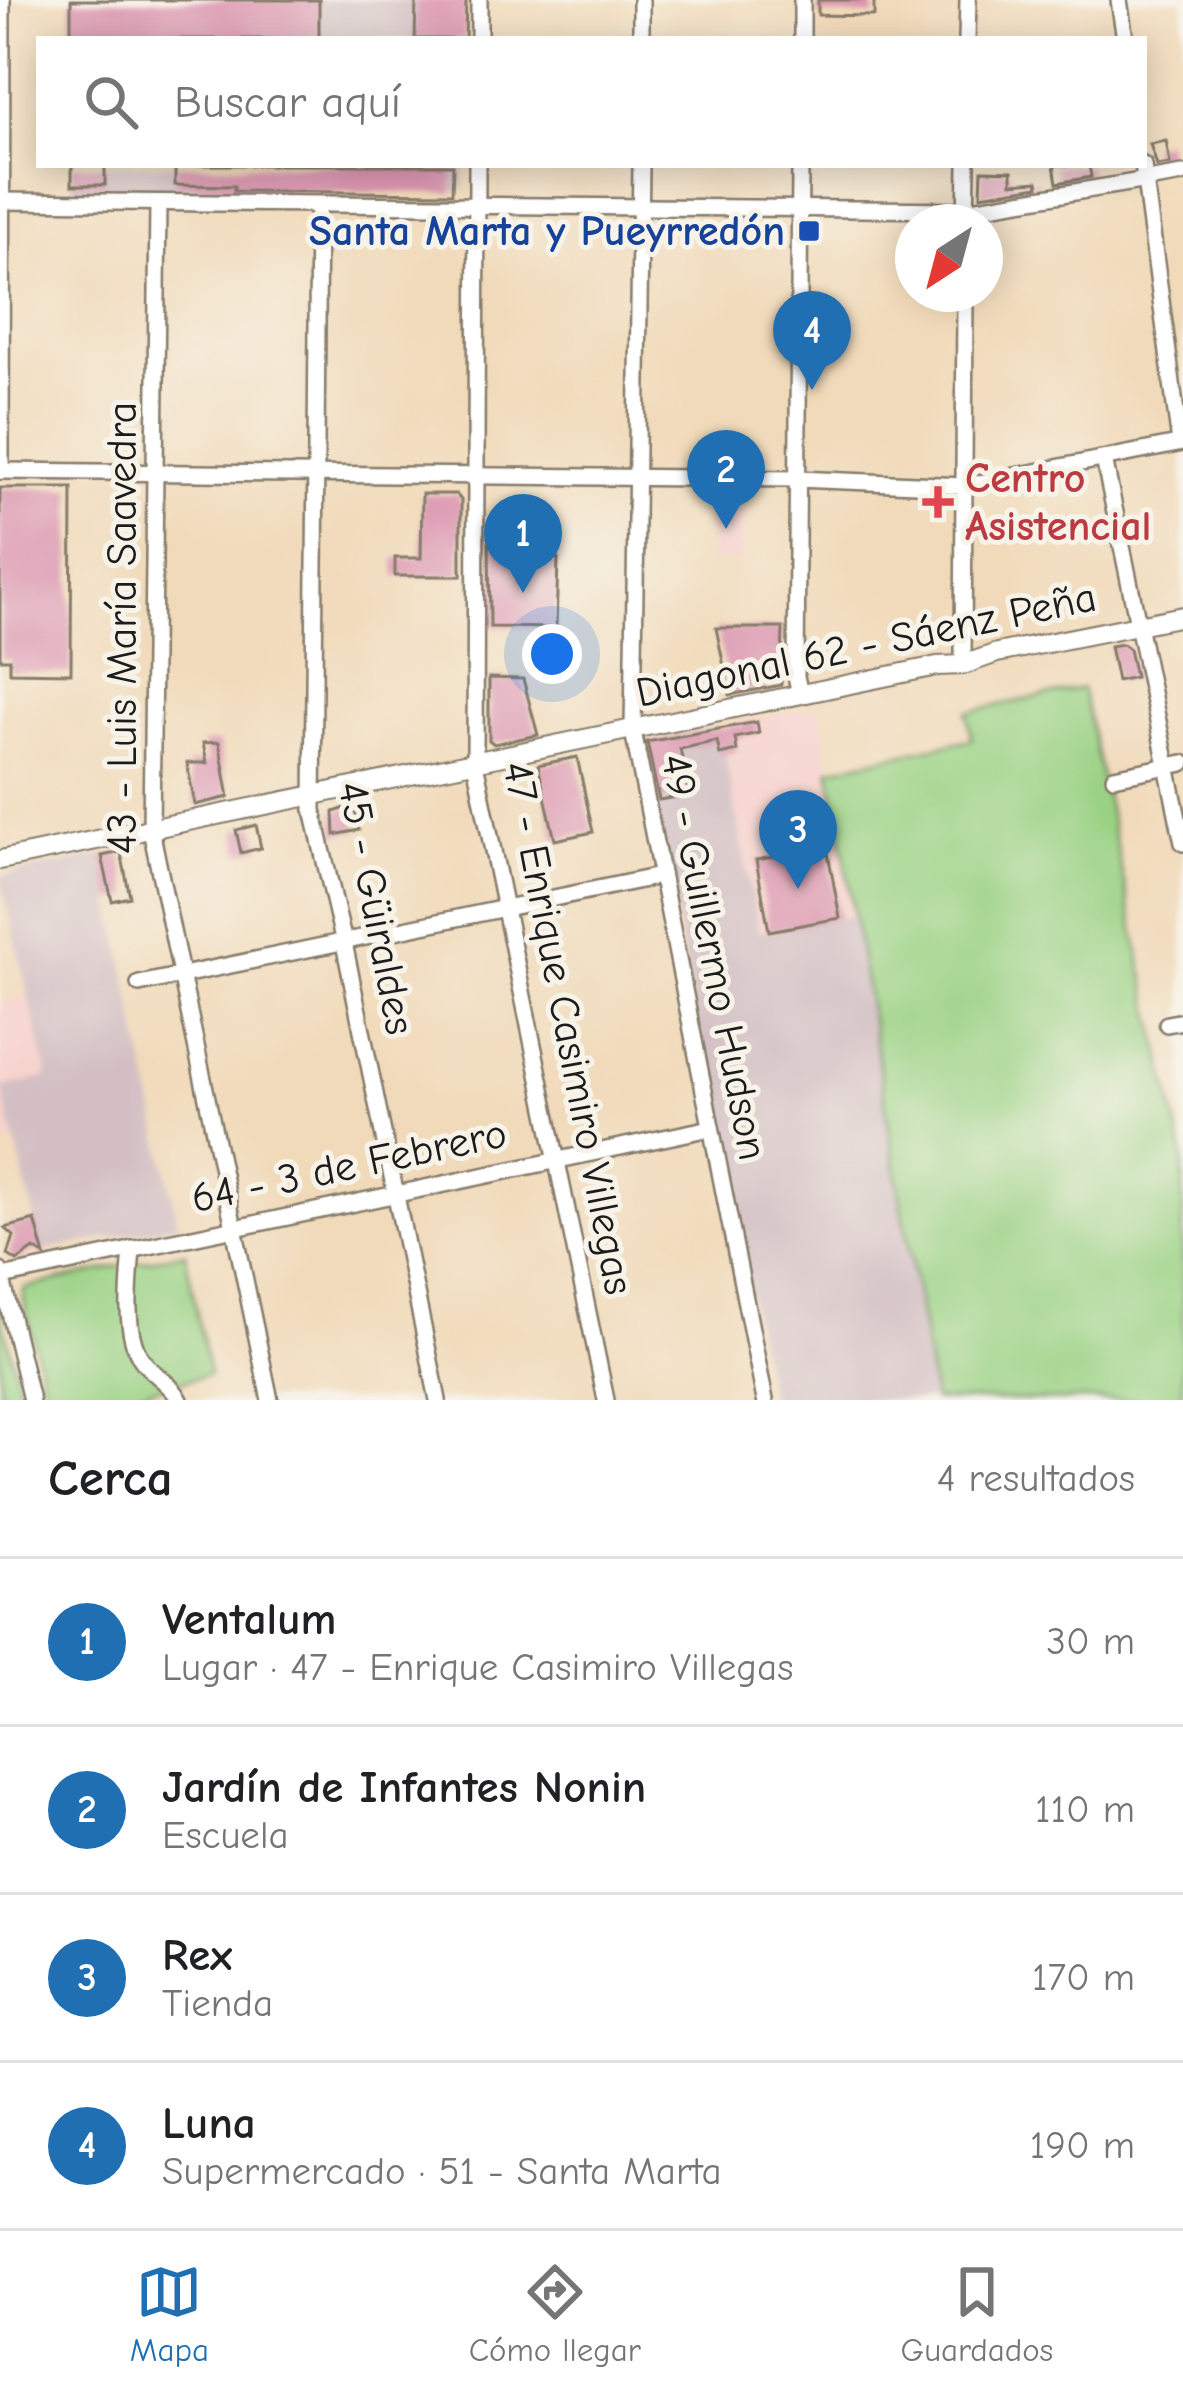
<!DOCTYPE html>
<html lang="es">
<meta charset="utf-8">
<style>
:root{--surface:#fff;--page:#f6f6f6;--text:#202124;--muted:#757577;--line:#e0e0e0;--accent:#1f6fb2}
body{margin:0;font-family:"Comic Neue",sans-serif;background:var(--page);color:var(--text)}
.compass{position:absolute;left:895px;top:204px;width:108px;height:108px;border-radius:50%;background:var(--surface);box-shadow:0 6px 30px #0003;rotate:216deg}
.you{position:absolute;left:552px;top:654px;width:42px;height:42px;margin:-30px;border:9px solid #fff;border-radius:50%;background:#1a73e8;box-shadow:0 0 0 18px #1a73e833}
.badge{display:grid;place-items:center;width:78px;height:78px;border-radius:50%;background:var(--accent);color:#fff;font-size:39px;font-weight:700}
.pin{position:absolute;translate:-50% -99px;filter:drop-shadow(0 3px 6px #0008)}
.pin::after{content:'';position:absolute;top:63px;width:42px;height:36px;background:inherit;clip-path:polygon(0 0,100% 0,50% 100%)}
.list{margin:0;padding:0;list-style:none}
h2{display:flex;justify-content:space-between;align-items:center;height:156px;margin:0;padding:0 48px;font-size:51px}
h2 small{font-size:39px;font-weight:400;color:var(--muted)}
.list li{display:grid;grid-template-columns:78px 1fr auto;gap:36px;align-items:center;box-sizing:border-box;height:168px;padding:0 48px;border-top:3px solid var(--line)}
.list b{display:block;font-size:45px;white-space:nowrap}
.list p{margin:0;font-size:39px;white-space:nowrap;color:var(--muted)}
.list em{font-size:39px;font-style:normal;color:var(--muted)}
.icon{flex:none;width:66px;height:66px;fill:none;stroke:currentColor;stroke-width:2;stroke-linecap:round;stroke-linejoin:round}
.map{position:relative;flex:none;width:1183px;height:1400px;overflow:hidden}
.search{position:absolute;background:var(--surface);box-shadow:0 6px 30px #0003;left:36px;right:36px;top:36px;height:132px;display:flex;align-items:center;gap:30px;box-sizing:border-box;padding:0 42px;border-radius:0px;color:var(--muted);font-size:45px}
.sheet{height:828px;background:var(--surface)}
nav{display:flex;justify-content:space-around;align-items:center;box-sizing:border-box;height:168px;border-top:3px solid var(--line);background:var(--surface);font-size:33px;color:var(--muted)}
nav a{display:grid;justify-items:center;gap:6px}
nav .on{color:var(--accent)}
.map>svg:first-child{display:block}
.built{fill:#f7d0cc}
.industrial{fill:#d2bec3}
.green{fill:#9ad284;stroke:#5b7750;stroke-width:3}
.building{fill:#db95b0}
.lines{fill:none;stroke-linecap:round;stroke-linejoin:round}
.minor-casing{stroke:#867b6b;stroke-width:20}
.tertiary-casing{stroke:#867b6b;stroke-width:22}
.minor{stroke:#fff;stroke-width:15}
.tertiary{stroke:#fff;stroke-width:18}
.transit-dot{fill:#1a4fb4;stroke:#f7f3e8;stroke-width:4.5}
.health-dot{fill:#e0444e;stroke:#f7f3e8;stroke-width:4.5}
.labels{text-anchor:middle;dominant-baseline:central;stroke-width:10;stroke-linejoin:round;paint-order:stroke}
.transit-label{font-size:42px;font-weight:bold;fill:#164399;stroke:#f7f3e8;text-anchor:end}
.health-label{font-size:42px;font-weight:bold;fill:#be3a42;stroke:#f7f3e8;text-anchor:start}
.street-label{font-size:42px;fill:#1c1c1c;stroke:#f7f3e8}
</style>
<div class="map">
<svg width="1183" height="1400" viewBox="0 0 1183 1400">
<rect width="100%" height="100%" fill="#f7f3e8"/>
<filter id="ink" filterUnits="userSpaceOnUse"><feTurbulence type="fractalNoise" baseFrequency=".00833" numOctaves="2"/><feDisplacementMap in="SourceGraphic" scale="24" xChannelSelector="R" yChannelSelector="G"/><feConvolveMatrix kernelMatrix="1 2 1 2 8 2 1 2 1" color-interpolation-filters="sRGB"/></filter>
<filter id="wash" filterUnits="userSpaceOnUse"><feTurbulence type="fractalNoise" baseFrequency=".004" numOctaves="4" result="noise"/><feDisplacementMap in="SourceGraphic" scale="48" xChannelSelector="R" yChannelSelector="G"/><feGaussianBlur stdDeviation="2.7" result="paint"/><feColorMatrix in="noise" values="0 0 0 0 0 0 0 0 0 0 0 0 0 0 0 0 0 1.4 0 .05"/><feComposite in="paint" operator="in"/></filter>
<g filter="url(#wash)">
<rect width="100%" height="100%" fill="#f1daba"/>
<g class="built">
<polygon points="709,497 744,497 742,560 709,560"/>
<polygon points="820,706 854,916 758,933 720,727"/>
<polygon points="28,995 48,1078 2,1088 15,1141 0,1144 0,1001"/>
</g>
<g class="industrial">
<polygon points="71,0 466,0 465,39 71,39"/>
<polygon points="72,165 464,165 464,188 452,193 164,190 150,187 148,190 72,190"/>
<polygon points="720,727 758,932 854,916 934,1400 770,1400 643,748 646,742"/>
<polygon points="102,856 178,1224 43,1251 2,1088 48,1077 0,876"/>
</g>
<g class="green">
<polygon points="1082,688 1183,1155 1183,1400 934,1400 830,769 972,739 967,712"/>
<polygon points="185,1252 209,1375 105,1400 47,1400 23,1296 25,1288"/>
<polygon points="0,1310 22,1400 0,1400"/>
</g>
<g id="blocks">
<g class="building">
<rect x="71" y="0" width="248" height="39"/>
<polygon points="416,0 466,0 465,39 415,39"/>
<polygon points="818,0 874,0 874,16 818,15"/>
<polygon points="1166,141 1170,164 1157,166 1150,144"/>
<rect x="72" y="165" width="33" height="20"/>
<polygon points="175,165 453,165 452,193 234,191 234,186 175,185"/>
<polygon points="1054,165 1089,165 1091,177 1057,183"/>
<polygon points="982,170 1012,171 1012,183 1038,181 1039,186 981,195"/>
<polygon points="0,488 72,488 71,673 10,672 10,659 0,659"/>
<polygon points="422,494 456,494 461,500 461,576 395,576 395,558 421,558"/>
<polygon points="489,538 532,538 532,558 558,558 556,628 490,627"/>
<polygon points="716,628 783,628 781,685 730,695"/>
<polygon points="1122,644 1129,649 1135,677 1117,681 1110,646"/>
<polygon points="489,678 523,679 538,735 494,744 489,740"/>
<polygon points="757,722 759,733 735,738 737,751 720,755 717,741 680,749 690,795 659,800 647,742"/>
<polygon points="219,742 229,797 195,805 187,763 207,763 203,743"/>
<polygon points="577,757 593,832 555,840 538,765"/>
<polygon points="354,805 359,830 335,835 334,812"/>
<polygon points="256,825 261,848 241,853 236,830"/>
<polygon points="827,848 840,918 769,931 756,860"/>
<polygon points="121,852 130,897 112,901 102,856"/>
<polygon points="35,1220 45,1256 34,1249 17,1261 8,1255 14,1236 5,1228"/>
</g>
</g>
</g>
<g filter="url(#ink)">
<use href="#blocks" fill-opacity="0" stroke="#867b6b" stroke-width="3"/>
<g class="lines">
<g class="minor-casing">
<g id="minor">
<polyline points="1119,0 1125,39"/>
<polyline points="479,39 479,0"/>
<polyline points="641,39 641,0"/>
<polyline points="802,39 802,0"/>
<polyline points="967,39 968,0"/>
<polyline points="477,165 475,763 606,1400"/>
<polyline points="641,165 633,731 765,1400"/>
<polyline points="1143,165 1180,443"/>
<polyline points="0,201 966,210 1183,174"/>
<polyline points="158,203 151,830 270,1400"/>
<polyline points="318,206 313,810 344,943 438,1400"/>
<polyline points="966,222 967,165"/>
<polyline points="1104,459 1183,843"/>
<polyline points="0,471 797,479 964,486 1183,443"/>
<polyline points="1,471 2,0"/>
<polyline points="963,665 965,294"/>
<polyline points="800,695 796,676 800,165"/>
<polyline points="1114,777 1183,763"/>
<polyline points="139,984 660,876"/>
<polyline points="1167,1024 1183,1021"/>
<path d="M132,1249C130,1279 123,1329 140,1357C150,1374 171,1382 180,1400"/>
<polyline points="0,1271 31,1400"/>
<polyline points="2,1277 711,1128"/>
</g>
</g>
<g class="tertiary-casing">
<polyline id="tertiary" points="0,860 937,666 963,665 997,653 1183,616"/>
</g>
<use href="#minor" class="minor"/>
<use href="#tertiary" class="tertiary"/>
</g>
</g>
<rect class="transit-dot" x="797" y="219" width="24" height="24" rx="6"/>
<path class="health-dot" d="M932 484h12v12h12v12h-12v12h-12v-12h-12v-12h12z"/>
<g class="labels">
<g class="transit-label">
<text x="785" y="231">Santa Marta y Pueyrredón</text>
</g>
<g class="health-label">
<text x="965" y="478">Centro<tspan x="965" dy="48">Asistencial</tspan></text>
</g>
<g class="street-label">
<text transform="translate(122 628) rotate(-90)">43 - Luis María Saavedra</text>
<text transform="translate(866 645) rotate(-12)">Diagonal 62 - Sáenz Peña</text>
<text transform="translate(376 908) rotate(79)">45 - Güiraldes</text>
<text transform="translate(714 957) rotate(79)">49 - Guillermo Hudson</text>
<text transform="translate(568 1028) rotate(79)">47 - Enrique Casimiro Villegas</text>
<text transform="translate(349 1166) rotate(-12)">64 - 3 de Febrero</text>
</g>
</g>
</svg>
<svg class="compass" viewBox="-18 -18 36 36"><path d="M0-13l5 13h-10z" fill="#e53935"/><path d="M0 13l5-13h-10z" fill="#757577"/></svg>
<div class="you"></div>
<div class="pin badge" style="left:523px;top:593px">1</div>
<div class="pin badge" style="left:726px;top:529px">2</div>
<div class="pin badge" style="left:798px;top:889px">3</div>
<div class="pin badge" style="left:812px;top:390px">4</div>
<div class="search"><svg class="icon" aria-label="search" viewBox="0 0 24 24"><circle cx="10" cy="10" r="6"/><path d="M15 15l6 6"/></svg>Buscar aquí</div>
</div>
<section class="sheet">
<h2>Cerca<small>4 resultados</small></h2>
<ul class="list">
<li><span class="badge">1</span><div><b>Ventalum</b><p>Lugar · 47 - Enrique Casimiro Villegas</p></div><em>30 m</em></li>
<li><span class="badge">2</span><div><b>Jardín de Infantes Nonin</b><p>Escuela</p></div><em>110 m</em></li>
<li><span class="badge">3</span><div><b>Rex</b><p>Tienda</p></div><em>170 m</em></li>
<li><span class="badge">4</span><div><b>Luna</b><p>Supermercado · 51 - Santa Marta</p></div><em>190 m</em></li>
</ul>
</section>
<nav>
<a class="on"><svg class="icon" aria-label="map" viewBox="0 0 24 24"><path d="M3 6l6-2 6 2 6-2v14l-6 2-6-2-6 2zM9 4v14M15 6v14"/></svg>Mapa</a>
<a><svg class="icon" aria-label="directions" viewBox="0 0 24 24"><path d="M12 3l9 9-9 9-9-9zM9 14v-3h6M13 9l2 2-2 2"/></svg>Cómo llegar</a>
<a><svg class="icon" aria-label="saved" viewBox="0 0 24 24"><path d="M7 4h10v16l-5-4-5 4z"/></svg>Guardados</a>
</nav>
